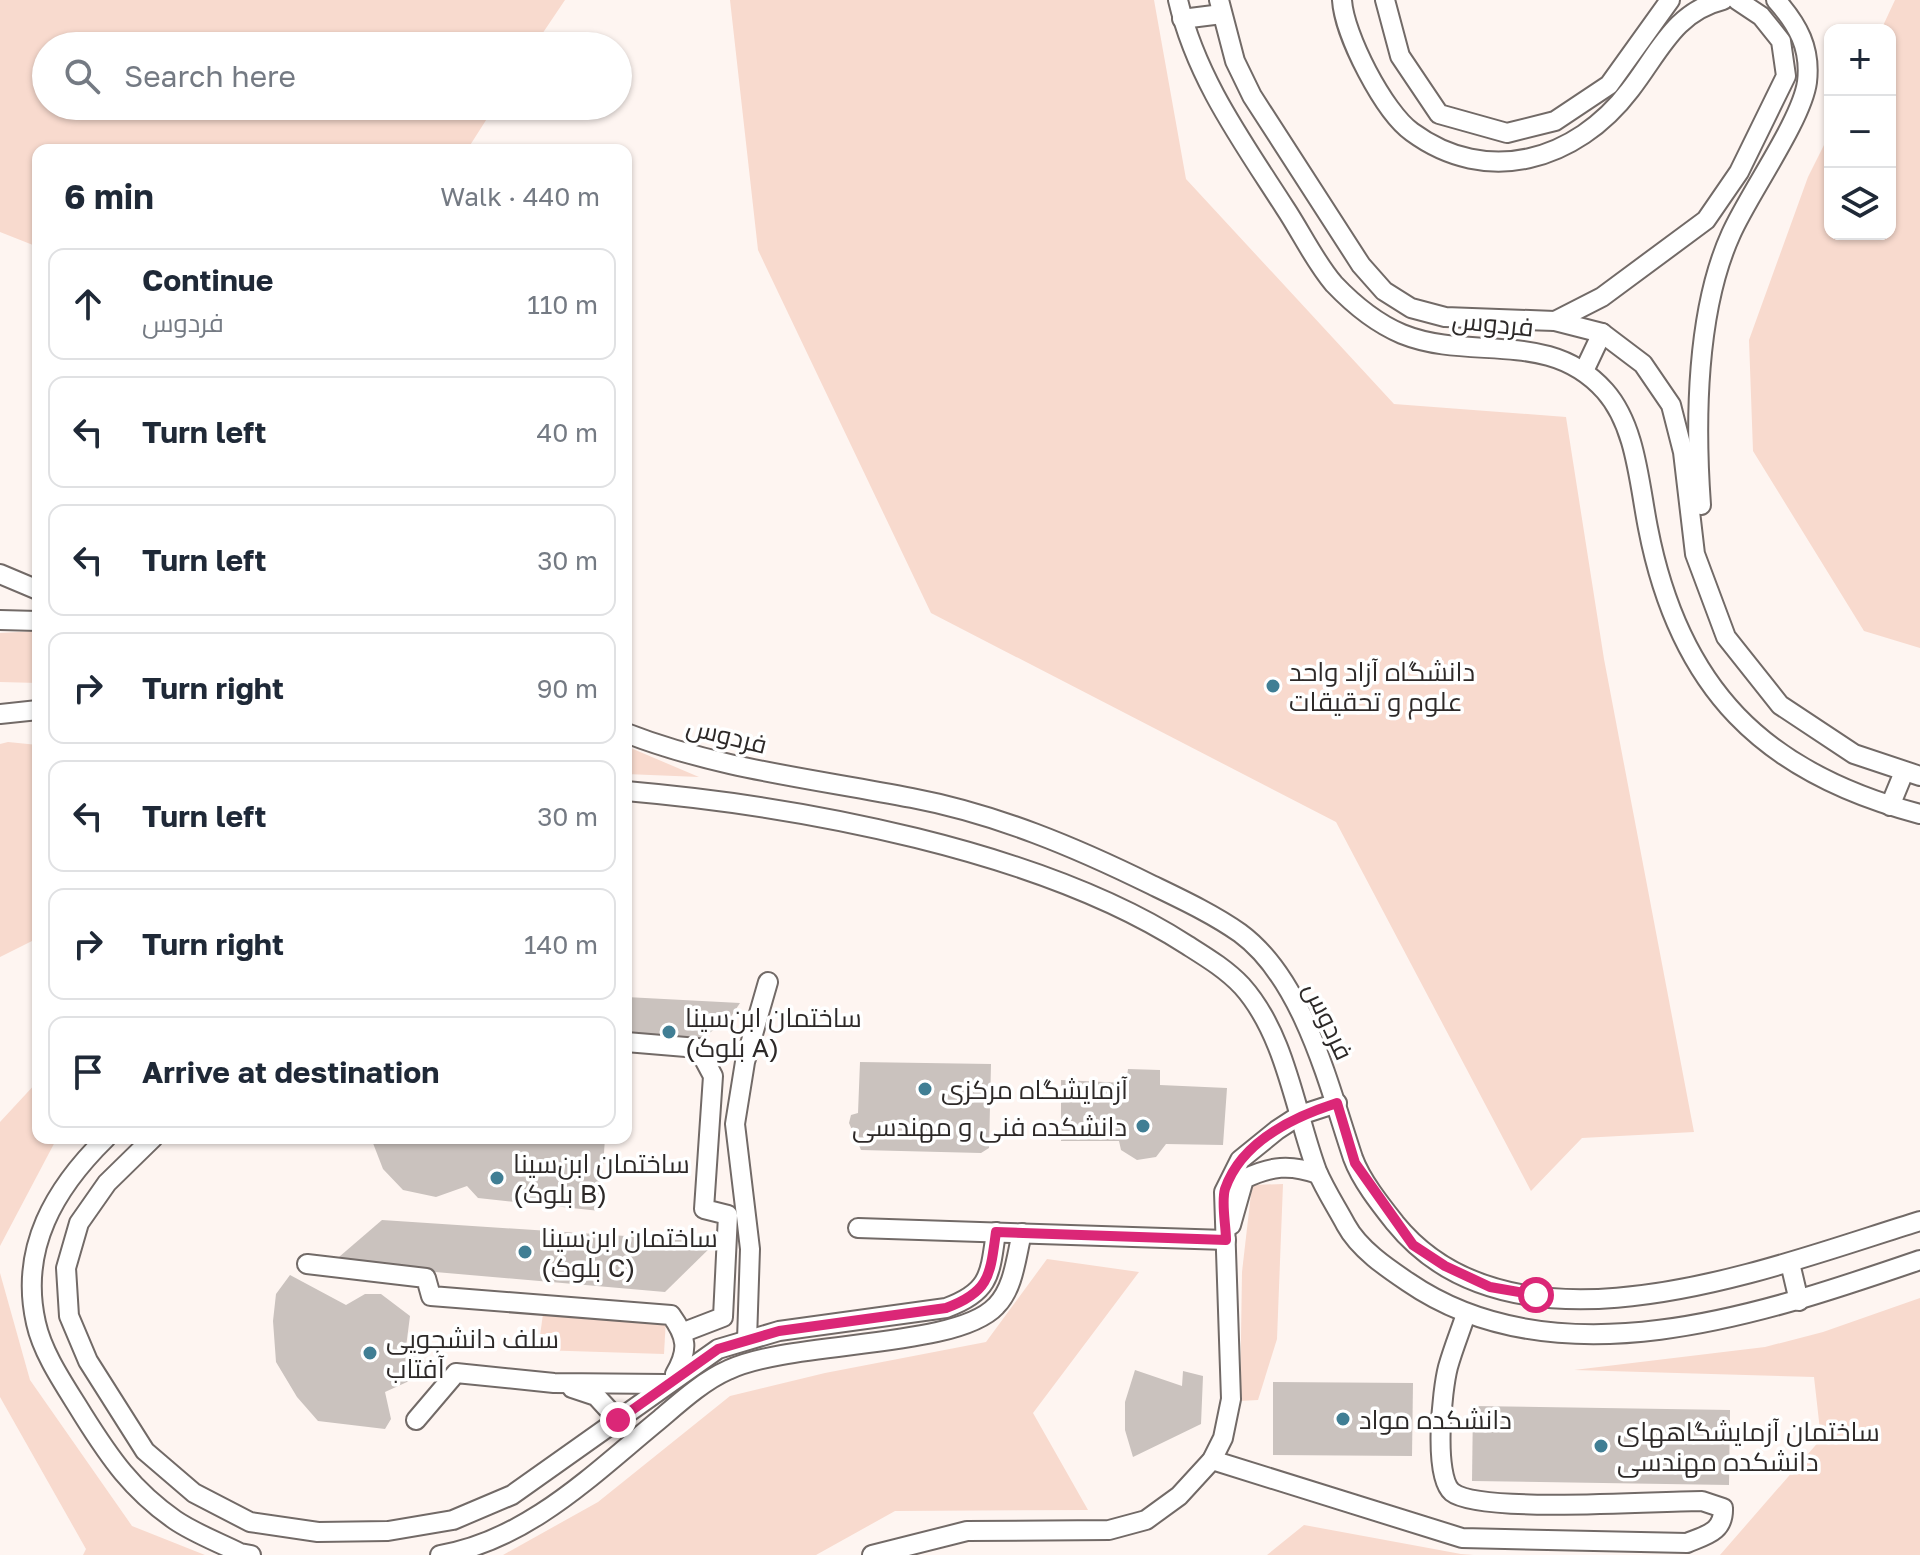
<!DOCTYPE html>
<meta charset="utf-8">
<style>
:root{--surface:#fff;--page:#f2f2f3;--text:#1f2937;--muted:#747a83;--line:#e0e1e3}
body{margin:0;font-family:"Golos Text",Cairo,sans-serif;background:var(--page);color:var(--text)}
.controls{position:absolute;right:24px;top:24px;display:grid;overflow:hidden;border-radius:16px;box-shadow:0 2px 6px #0004}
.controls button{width:72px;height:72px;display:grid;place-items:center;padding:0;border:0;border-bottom:2px solid var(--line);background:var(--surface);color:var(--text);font:40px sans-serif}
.stop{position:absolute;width:24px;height:24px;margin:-18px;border:6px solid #db2777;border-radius:50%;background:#fff}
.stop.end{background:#db2777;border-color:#fff;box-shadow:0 2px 8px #0008}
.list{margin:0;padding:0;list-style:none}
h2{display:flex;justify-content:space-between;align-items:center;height:104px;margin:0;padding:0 32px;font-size:34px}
h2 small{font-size:26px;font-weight:400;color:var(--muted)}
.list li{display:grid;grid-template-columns:52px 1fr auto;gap:24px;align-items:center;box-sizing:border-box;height:112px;margin:0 16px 16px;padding:0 16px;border:2px solid var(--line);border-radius:16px}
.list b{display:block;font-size:30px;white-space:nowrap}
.list p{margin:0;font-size:26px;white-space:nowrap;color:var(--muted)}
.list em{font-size:26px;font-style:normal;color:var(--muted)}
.icon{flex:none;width:44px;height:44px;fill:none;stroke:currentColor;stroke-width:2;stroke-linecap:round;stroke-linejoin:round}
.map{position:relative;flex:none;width:1920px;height:1555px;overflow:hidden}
.search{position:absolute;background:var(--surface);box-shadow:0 2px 6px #0004;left:32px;top:32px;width:600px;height:88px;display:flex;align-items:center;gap:20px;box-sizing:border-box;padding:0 28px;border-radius:44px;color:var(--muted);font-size:30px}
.panel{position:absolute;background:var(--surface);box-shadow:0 2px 6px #0004;left:32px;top:144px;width:600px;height:1000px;border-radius:16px}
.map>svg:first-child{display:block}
.green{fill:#f8dace}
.building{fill:#cac2be}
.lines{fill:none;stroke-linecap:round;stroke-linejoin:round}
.minor-casing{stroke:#726a67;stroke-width:22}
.minor{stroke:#fff;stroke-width:18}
.route{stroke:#db2777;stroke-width:10}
.poi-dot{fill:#407e94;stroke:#fff;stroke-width:3}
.labels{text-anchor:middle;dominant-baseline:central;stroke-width:7;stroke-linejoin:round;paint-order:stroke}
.street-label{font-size:26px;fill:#2d2928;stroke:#fff}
.poi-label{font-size:26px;fill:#2d2928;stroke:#fff;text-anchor:start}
</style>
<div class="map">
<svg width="1920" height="1555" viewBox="0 0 1920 1555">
<rect width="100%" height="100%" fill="#fef5f1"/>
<g class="green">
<polygon points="0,0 565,0 534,46 46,46 46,106 495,106 467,150 38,150 38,247 0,232"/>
<polygon points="730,0 1154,0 1186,179 1394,404 1566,417 1604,659 1694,1132 1582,1138 1531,1191 1336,822 931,613 758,250"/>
<polygon points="1895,0 1920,0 1920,648 1864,631 1753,451 1749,340 1808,177 1830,133 1830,234 1890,234 1890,30 1881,30"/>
<polygon points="38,631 38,683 0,682 0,633"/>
<polygon points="8,742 38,745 38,938 0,957 0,744"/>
<polygon points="626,746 699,777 626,774"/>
<polygon points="38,1081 38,1138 57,1138 0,1246 0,1122"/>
<polygon points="1283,1184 1277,1339 1258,1400 1240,1401 1242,1272 1252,1185"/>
<polygon points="1047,1259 1139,1272 1033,1413 1088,1510 895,1511 816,1555 503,1555 598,1502 730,1396 825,1373 986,1342"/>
<polygon points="0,1273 30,1380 132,1526 205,1555 83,1555 86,1549 0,1397"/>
<polygon points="1920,1298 1920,1555 1720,1555 1821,1439 1814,1377 1574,1370 1765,1347 1823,1332"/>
<polygon points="543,1314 666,1318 664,1354 538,1350"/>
<polygon points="1304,1525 1461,1554 1474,1555 1267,1555"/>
</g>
<g class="building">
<polygon points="626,997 740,1003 730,1018 693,1045 626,1049"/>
<polygon points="860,1062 991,1064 989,1148 981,1153 861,1150 849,1123 851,1115 858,1113"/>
<polygon points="1128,1069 1160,1070 1160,1085 1227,1088 1223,1145 1166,1144 1156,1157 1137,1160 1121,1150 1119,1141 1061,1141 1061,1080 1126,1083"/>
<polygon points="371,1138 605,1138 600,1211 478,1198 467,1186 436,1197 403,1190 383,1169"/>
<polygon points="382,1220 716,1242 665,1292 332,1263"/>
<polygon points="290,1275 346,1305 365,1294 381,1294 410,1316 406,1347 428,1365 407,1382 385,1392 391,1419 385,1429 318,1421 297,1397 276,1362 273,1321 276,1294"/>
<polygon points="1135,1370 1182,1386 1183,1371 1203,1376 1201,1424 1133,1457 1125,1430 1125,1402"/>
<polygon points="1273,1382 1413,1383 1412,1456 1273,1455"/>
<polygon points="1473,1406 1730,1410 1729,1485 1472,1481"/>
</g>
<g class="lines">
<g class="minor-casing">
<g id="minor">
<path d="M1178,0C1196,78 1242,141 1285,208C1301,232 1315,262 1334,284C1353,304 1376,323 1402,334C1471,362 1549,328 1605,391C1636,426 1639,483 1648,528C1679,688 1763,773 1920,814"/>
<polyline points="1219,0 1235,61 1252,96 1361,265 1384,291 1411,308 1445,317 1555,321 1602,333 1643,364 1671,405 1683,452 1695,554 1726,637 1780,705 1854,754 1920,776"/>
<path d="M1342,0C1344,35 1384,112 1412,132C1487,187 1576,161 1630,90C1659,53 1674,12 1723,0"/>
<polyline points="1385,0 1400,56 1439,114 1507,133 1555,121 1609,85 1670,0"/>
<polyline points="1182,19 1222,14"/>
<polyline points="1555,321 1602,297 1706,220 1739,172 1786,76 1781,41 1761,16 1737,0"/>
<polyline points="1584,371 1602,333"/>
<path d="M1701,505C1695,422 1696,311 1731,234C1748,195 1802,120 1807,82C1811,48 1798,25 1776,0"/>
<polyline points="0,574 38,590"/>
<polyline points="0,620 38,621"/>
<polyline points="0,714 38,710"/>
<path d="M626,733C718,769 816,779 912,798C996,814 1075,847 1152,885C1181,899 1213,914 1240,933C1304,980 1329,1087 1353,1158C1361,1180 1380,1204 1395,1223C1515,1371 1773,1266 1920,1221"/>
<path d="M626,791C799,806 1040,850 1187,945C1206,957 1226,969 1242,986C1286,1035 1295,1112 1317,1171C1325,1190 1337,1208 1346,1225C1359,1249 1387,1268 1408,1282C1558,1385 1765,1313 1920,1260"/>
<polyline points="1890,806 1904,772"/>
<polyline points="626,1042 698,1048 713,1076 704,1209 728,1215 723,1317 684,1332"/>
<path d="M106,1138C55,1188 19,1248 36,1323C43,1355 66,1387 83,1415C110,1458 132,1490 175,1520C194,1533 218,1542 240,1553L251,1555"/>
<path d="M153,1138L107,1183L79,1223L66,1268L69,1316L88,1361L145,1451L194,1493L250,1522L318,1532L388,1531L453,1520L512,1495L718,1349L779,1331L946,1308C990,1292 990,1275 996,1232"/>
<path d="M1231,1225L1244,1179C1271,1166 1290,1164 1318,1174"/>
<polyline points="858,1228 1226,1240"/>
<polyline points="1790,1263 1799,1301"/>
<path d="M307,1264L426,1278L431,1296L671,1315C687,1337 689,1350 675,1374"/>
<polyline points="747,1340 750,1249 735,1124 745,1062 768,982"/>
<polyline points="572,1388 596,1396 618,1420"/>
<polyline points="416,1420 456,1373 554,1383 665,1384"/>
<path d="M1212,1460L1462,1538L1687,1543C1706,1535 1724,1532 1723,1508L1702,1501C1658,1501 1479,1514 1452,1492C1433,1476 1442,1390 1448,1367C1453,1349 1460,1332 1466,1314"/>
<path d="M440,1555C528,1540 593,1474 659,1420C679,1403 703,1381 728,1370C791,1340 956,1349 996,1306C1014,1288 1016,1257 1022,1233"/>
<polyline points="872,1555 967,1531 1109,1530 1146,1520 1179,1496 1212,1460 1223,1438 1231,1399 1224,1192 1240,1160 1277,1130 1300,1115 1337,1103"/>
</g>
</g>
<use href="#minor" class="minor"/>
</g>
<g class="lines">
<path class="route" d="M618,1420L718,1349L779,1331L946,1308C990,1292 990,1275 996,1232L1226,1240C1226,1225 1221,1203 1225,1189C1241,1142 1293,1117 1337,1103L1355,1163L1413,1245L1445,1266L1490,1287L1536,1295"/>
</g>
<g class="poi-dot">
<circle cx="1273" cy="686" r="8"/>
<circle cx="669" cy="1032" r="8"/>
<circle cx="925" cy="1089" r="8"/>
<circle cx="1143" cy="1126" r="8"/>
<circle cx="497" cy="1178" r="8"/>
<circle cx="525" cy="1252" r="8"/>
<circle cx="370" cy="1353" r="8"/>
<circle cx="1343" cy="1419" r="8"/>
<circle cx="1601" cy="1446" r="8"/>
</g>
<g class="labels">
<g class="street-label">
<text transform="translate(1493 323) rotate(6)">فردوس</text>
<text transform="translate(727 735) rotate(14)">فردوس</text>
<text transform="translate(1329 1021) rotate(65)">فردوس</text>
</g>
<g class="poi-label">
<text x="1289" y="671">دانشگاه آزاد واحد<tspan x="1289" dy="30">علوم و تحقیقات</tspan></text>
<text x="685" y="1017">ساختمان ابن‌سینا<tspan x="685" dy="30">(بلوک A)</tspan></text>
<text x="941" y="1089">آزمایشگاه مرکزی</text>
<text x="1127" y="1126" text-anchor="end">دانشکده فنی و مهندسی</text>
<text x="513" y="1163">ساختمان ابن‌سینا<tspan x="513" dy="30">(بلوک B)</tspan></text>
<text x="541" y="1237">ساختمان ابن‌سینا<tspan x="541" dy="30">(بلوک C)</tspan></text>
<text x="386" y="1338">سلف دانشجویی<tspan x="386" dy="30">آفتاب</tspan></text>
<text x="1359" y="1419">دانشکده مواد</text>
<text x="1617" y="1431">ساختمان آزمایشگاههای<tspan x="1617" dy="30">دانشکده مهندسی</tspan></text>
</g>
</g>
</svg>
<div class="controls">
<button>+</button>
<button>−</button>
<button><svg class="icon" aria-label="layers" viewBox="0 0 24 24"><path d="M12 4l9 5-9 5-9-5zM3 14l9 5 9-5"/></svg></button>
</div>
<div class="stop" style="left:1536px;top:1295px"></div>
<div class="stop end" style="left:618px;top:1420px"></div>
<div class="search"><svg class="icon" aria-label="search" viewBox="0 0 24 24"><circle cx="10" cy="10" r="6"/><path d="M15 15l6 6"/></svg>Search here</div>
<section class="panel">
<h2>6 min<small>Walk · 440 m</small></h2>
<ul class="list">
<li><svg class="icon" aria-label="ahead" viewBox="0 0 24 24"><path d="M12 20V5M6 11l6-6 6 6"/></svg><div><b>Continue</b><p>فردوس</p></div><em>110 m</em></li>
<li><svg class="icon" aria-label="left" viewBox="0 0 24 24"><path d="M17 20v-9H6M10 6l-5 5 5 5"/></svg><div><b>Turn left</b></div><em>40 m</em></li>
<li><svg class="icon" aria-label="left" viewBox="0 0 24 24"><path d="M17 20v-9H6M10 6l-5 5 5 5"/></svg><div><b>Turn left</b></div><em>30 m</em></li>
<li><svg class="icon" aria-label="right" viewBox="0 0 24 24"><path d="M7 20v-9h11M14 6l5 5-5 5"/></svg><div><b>Turn right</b></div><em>90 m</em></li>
<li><svg class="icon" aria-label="left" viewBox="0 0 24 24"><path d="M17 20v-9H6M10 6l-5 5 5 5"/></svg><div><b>Turn left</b></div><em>30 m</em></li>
<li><svg class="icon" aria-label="right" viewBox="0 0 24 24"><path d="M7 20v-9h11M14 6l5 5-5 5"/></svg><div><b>Turn right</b></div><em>140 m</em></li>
<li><svg class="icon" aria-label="arrive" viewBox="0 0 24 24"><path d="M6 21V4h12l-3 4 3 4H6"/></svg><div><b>Arrive at destination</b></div></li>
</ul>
</section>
</div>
